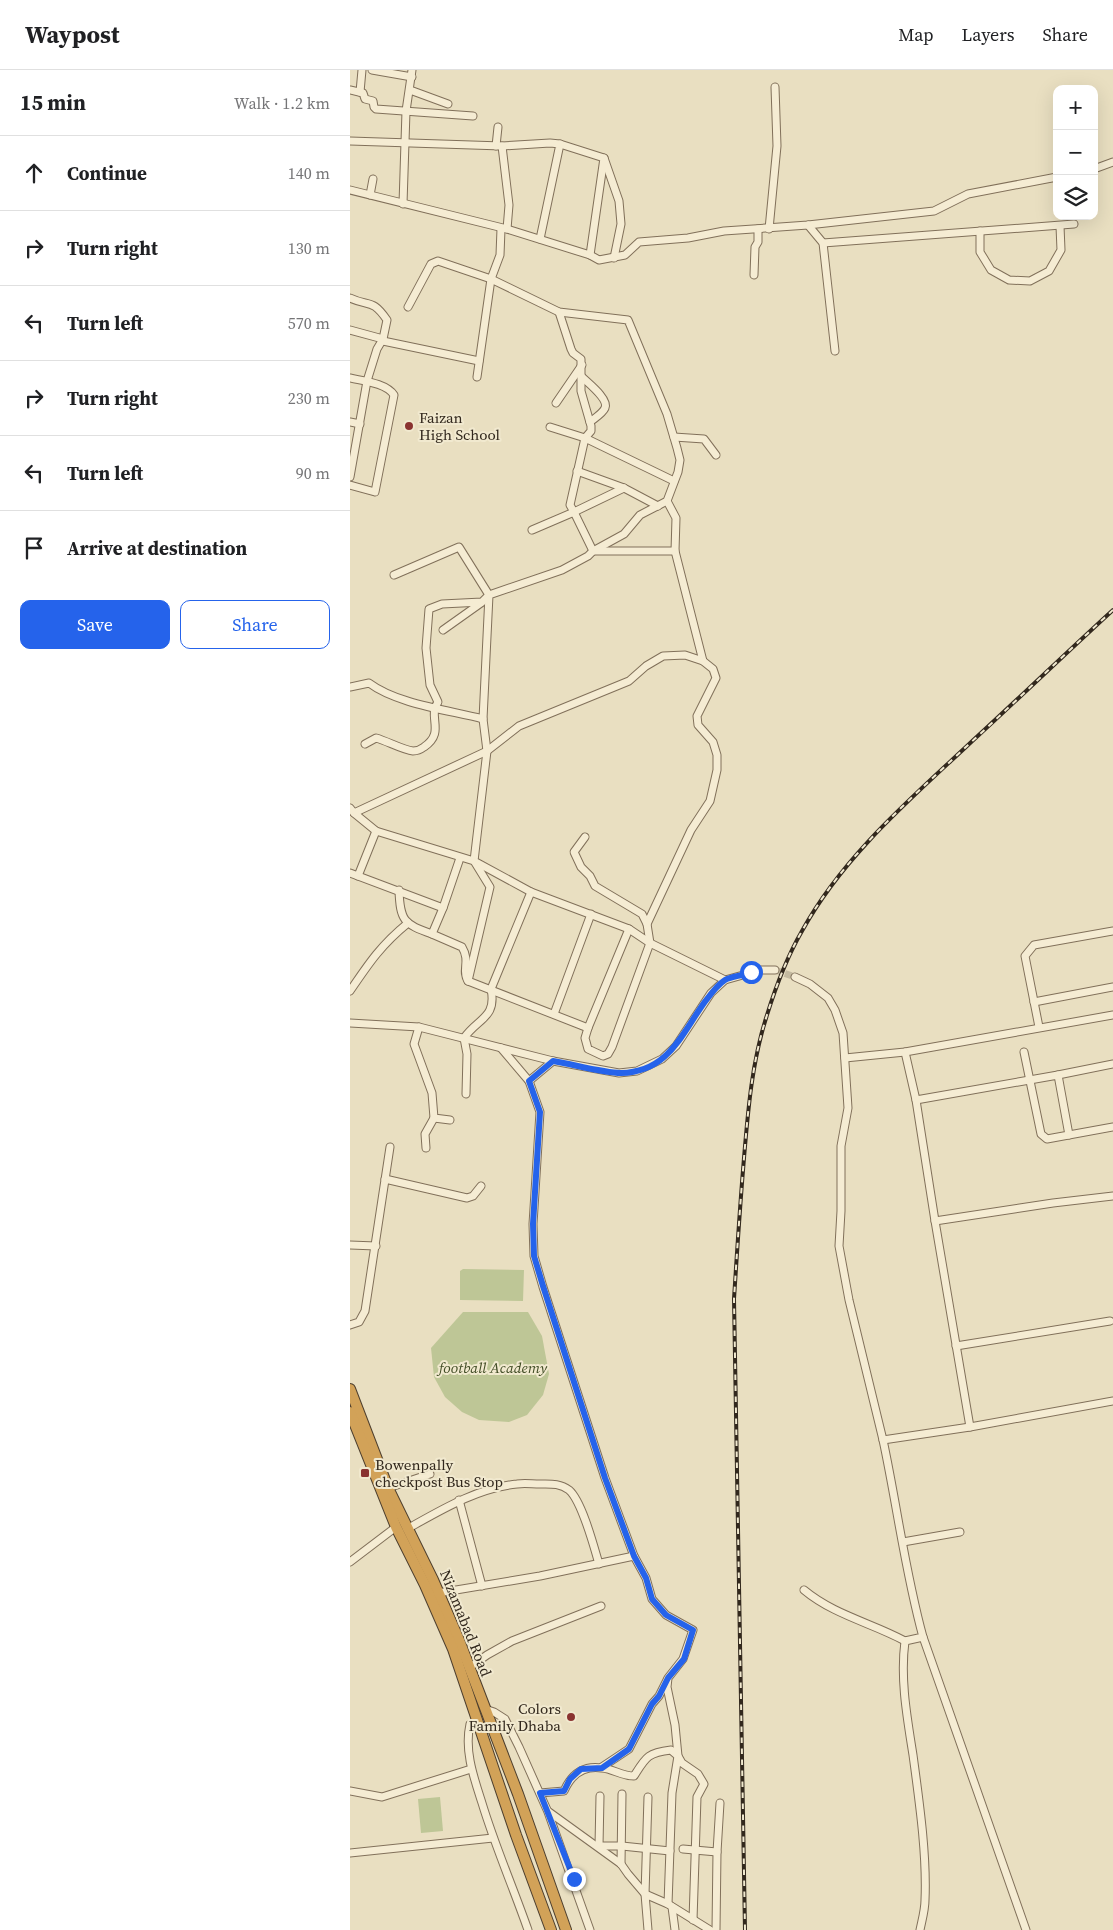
<!DOCTYPE html>
<meta charset="utf-8">
<style>
:root{--surface:#fff;--page:#f2f2f2;--text:#202124;--muted:#757577;--line:#e0e0e0;--accent:#2563eb}
body{margin:0;font-family:"Source Serif 4",serif;background:var(--page);color:var(--text)}
.controls{position:absolute;right:15px;top:15px;display:grid;overflow:hidden;border-radius:10px;box-shadow:0 5px 20px #0002}
.controls button{width:45px;height:45px;display:grid;place-items:center;padding:0;border:0;border-bottom:1px solid var(--line);background:var(--surface);color:var(--text);font:25px sans-serif}
.stop{position:absolute;width:15px;height:15px;margin:-11px;border:4px solid #2563eb;border-radius:50%;background:#fff}
.stop.end{background:#2563eb;border-color:#fff;box-shadow:0 1px 5px #0008}
.list{margin:0;padding:0;list-style:none}
h2{display:flex;justify-content:space-between;align-items:center;height:65px;margin:0;padding:0 20px;font-size:21px}
h2 small{font-size:16px;font-weight:400;color:var(--muted)}
.list li{display:grid;grid-template-columns:32px 1fr auto;gap:15px;align-items:center;box-sizing:border-box;height:75px;padding:0 20px;border-top:1px solid var(--line)}
.list b{display:block;font-size:19px;white-space:nowrap}
.list em{font-size:16px;font-style:normal;color:var(--muted)}
.actions{display:flex;gap:10px;padding:15px 20px}
.actions a{flex:1;padding:11px 0;border:1px solid var(--accent);border-radius:10px;text-align:center;font-size:18px;color:var(--accent)}
.actions .main{background:var(--accent);color:#fff}
.icon{flex:none;width:28px;height:28px;fill:none;stroke:currentColor;stroke-width:2;stroke-linecap:round;stroke-linejoin:round}
.map{position:relative;flex:none;width:763px;height:1860px;overflow:hidden}
header{display:flex;align-items:center;gap:30px;box-sizing:border-box;height:70px;padding:0 25px;background:var(--surface);border-bottom:1px solid var(--line)}
header strong{font-size:24px}
nav{display:flex;gap:28px;margin-inline-start:auto;font-size:18px}
main{display:flex}
aside{flex:1;background:var(--surface)}
.map>svg:first-child{display:block}
.green{fill:#bec696}
.lines{fill:none;stroke-linecap:round;stroke-linejoin:round}
.minor-tunnel{stroke:#c4baa0;stroke-width:7;stroke-dasharray:7 3.5;stroke-linecap:butt}
.minor-casing{stroke:#81705a;stroke-width:9}
.highway-casing{stroke:#4e3f2e;stroke-width:12}
.minor{stroke:#f5ecd3;stroke-width:7}
.highway{stroke:#d2a258;stroke-width:10}
.rail-casing{stroke:#32281d;stroke-width:4}
.rail{stroke:#f1e9cf;stroke-width:2;stroke-dasharray:5.5;stroke-linecap:butt}
.route{stroke:#2563eb;stroke-width:6}
.poi-dot{fill:#8a3330;stroke:#f1e9cf;stroke-width:2}
.labels{text-anchor:middle;dominant-baseline:central;stroke-width:4;stroke-linejoin:round;paint-order:stroke}
.poi-label{font-size:15px;fill:#32281d;stroke:#f1e9cf;text-anchor:start}
.park-label{font-size:15px;font-style:italic;fill:#414c25;stroke:#f1e9cf}
.street-label{font-size:15px;fill:#32281d;stroke:#f1e9cf}
</style>
<header>
<strong>Waypost</strong>
<nav><a>Map</a><a>Layers</a><a>Share</a></nav>
</header>
<main>
<aside>
<h2>15 min<small>Walk · 1.2 km</small></h2>
<ul class="list">
<li><svg class="icon" aria-label="ahead" viewBox="0 0 24 24"><path d="M12 20V5M6 11l6-6 6 6"/></svg><div><b>Continue</b></div><em>140 m</em></li>
<li><svg class="icon" aria-label="right" viewBox="0 0 24 24"><path d="M7 20v-9h11M14 6l5 5-5 5"/></svg><div><b>Turn right</b></div><em>130 m</em></li>
<li><svg class="icon" aria-label="left" viewBox="0 0 24 24"><path d="M17 20v-9H6M10 6l-5 5 5 5"/></svg><div><b>Turn left</b></div><em>570 m</em></li>
<li><svg class="icon" aria-label="right" viewBox="0 0 24 24"><path d="M7 20v-9h11M14 6l5 5-5 5"/></svg><div><b>Turn right</b></div><em>230 m</em></li>
<li><svg class="icon" aria-label="left" viewBox="0 0 24 24"><path d="M17 20v-9H6M10 6l-5 5 5 5"/></svg><div><b>Turn left</b></div><em>90 m</em></li>
<li><svg class="icon" aria-label="arrive" viewBox="0 0 24 24"><path d="M6 21V4h12l-3 4 3 4H6"/></svg><div><b>Arrive at destination</b></div></li>
</ul>
<div class="actions"><a class="main">Save</a><a>Share</a></div>
</aside>
<div class="map">
<svg width="763" height="1860" viewBox="0 0 763 1860">
<rect width="100%" height="100%" fill="#e9dfc1"/>
<g class="green">
<polygon points="113,1199 174,1200 173,1231 110,1230 110,1201"/>
<polygon points="113,1242 178,1242 192,1266 199,1304 193,1325 177,1345 159,1352 129,1350 112,1342 95,1327 84,1307 81,1278"/>
<polygon points="90,1727 93,1761 71,1763 68,1729"/>
</g>
<g class="lines">
<polyline class="minor-tunnel" points="425,900 445,907"/>
<g class="minor-casing">
<g id="minor">
<polyline points="22,0 62,7"/>
<polyline points="0,20 13,23 15,29 23,31 24,37 26,39 123,46"/>
<polyline points="60,20 98,34"/>
<polyline points="10,22 12,0"/>
<polyline points="0,71 152,76 200,73 210,74 190,169"/>
<polyline points="210,74 254,88 240,185"/>
<polyline points="146,76 148,57"/>
<polyline points="152,76 159,135 157,159"/>
<polyline points="254,88 269,131 271,154 264,188"/>
<polyline points="744,99 763,92"/>
<polyline points="0,120 157,159 240,185 249,190 275,185 289,172 338,168 374,161 458,155 584,141 618,124 707,107"/>
<polyline points="20,125 23,109"/>
<polyline points="53,134 56,41 62,0"/>
<polyline points="458,155 473,173 485,281"/>
<polyline points="419,159 427,76 425,17"/>
<polyline points="630,161 630,182 641,200 659,210 680,211 699,201 711,180 710,156"/>
<polyline points="473,173 724,154"/>
<polyline points="404,205 405,177 408,172 408,159"/>
<path d="M0,228C19,237 22,228 37,250L33,269L27,279L17,311L0,407"/>
<polyline points="58,237 81,194 88,191 141,209 209,242 278,250 317,344 327,378 330,390 328,402 317,431 290,445 274,464 243,481 238,486 212,500 139,525 133,649 137,681 124,791 181,822 279,859 300,873 375,910"/>
<polyline points="0,260 33,269"/>
<polyline points="33,271 129,291"/>
<polyline points="127,307 141,209 150,185 151,159"/>
<path d="M232,307C238,313 259,329 255,338C253,343 245,348 240,352"/>
<path d="M0,308C13,311 36,313 44,325L25,422L0,415"/>
<polyline points="206,333 232,295"/>
<polyline points="0,352 10,354"/>
<polyline points="200,357 235,368 241,361 241,356 231,321 231,289 223,283 221,279 209,242"/>
<polyline points="324,367 354,369 366,385"/>
<polyline points="227,401 274,418 308,436"/>
<polyline points="274,418 224,442 220,435 235,368 324,411"/>
<polyline points="317,431 326,448 325,481 353,591"/>
<polyline points="182,460 224,442 243,481 325,481"/>
<polyline points="93,560 131,533"/>
<path d="M0,617L19,613C47,634 98,640 133,649"/>
<path d="M15,674L26,668C37,671 53,680 63,681C67,681 70,680 74,677C96,662 77,647 88,632L80,615L76,578L79,539L92,534L132,532L139,525L109,477L44,505"/>
<polyline points="0,738 4,743 137,681 169,656 279,611 296,596 313,586 335,585 353,591 363,599 366,608 347,646 348,655 363,672 367,685 367,700 360,731 341,760 297,854 300,873 262,977 258,984 253,986 238,979 235,968 238,958 279,859"/>
<polyline points="4,743 26,761 124,791 140,817 118,911 238,958"/>
<polyline points="235,767 224,782 231,797 240,806 245,816 292,844 297,854"/>
<polyline points="0,803 93,838 110,788"/>
<polyline points="8,806 26,761"/>
<path d="M49,820C50,851 54,854 82,864"/>
<path d="M93,838L82,864L112,877C121,892 111,900 118,911"/>
<polyline points="445,907 460,914 478,928 485,940 493,963 498,1038 491,1076 491,1141 489,1176 499,1230 533,1370 620,1357"/>
<path d="M0,921C19,893 31,875 58,853"/>
<polyline points="684,932 763,917"/>
<polyline points="204,944 241,844"/>
<polyline points="0,953 69,957 203,991 269,1003 287,1001 312,989 326,976 361,923 375,910 411,900 425,900"/>
<polyline points="69,957 64,974 82,1023 84,1048 100,1050"/>
<polyline points="689,957 675,886 684,875 763,861"/>
<polyline points="151,978 179,1011 203,991"/>
<polyline points="555,982 566,1030 708,1005 719,1065"/>
<polyline points="674,982 691,1064 697,1069 763,1057"/>
<polyline points="495,988 555,982 763,945"/>
<polyline points="708,1005 763,994"/>
<polyline points="179,1011 190,1042 183,1154 184,1186 193,1217 255,1408 284,1486 296,1508 302,1529 316,1545 343,1560 333,1589 318,1608 317,1617 325,1655 328,1686 332,1693 348,1704 354,1714 347,1727 343,1850"/>
<path d="M116,1024L117,984L114,968C128,948 147,948 141,919L181,822"/>
<polyline points="566,1030 585,1151 703,1133 763,1126"/>
<polyline points="76,1078 75,1064 84,1048"/>
<polyline points="35,1109 117,1128 123,1126 131,1116"/>
<polyline points="585,1151 620,1357 763,1331"/>
<polyline points="0,1175 26,1176"/>
<polyline points="0,1255 9,1252 15,1241 40,1077"/>
<polyline points="606,1276 760,1251"/>
<path d="M533,1370C547,1435 555,1502 573,1567L555,1571C550,1609 557,1647 563,1685C569,1730 577,1784 575,1830C575,1840 572,1850 570,1860"/>
<polyline points="38,1418 80,1404"/>
<polyline points="109,1430 132,1516"/>
<path d="M57,1459C91,1440 127,1418 167,1414C174,1413 182,1414 190,1414C200,1414 210,1413 219,1420C232,1431 244,1477 249,1494"/>
<polyline points="553,1472 610,1462"/>
<polyline points="0,1492 46,1457"/>
<path d="M454,1520C484,1545 522,1553 555,1571"/>
<polyline points="88,1523 190,1506 284,1486"/>
<polyline points="573,1567 676,1860"/>
<polyline points="119,1598 137,1585 162,1571 251,1536"/>
<polyline points="135,1639 144,1642 155,1649 169,1677 198,1742 240,1860"/>
<path d="M128,1650L120,1654C114,1681 124,1708 132,1733C145,1776 163,1817 178,1860"/>
<polyline points="252,1697 279,1679 302,1634 309,1626 317,1610"/>
<polyline points="0,1721 32,1727 121,1699"/>
<path d="M190,1723L214,1721C221,1705 233,1695 252,1698C263,1699 272,1706 284,1706C296,1687 297,1683 321,1680L328,1686L322,1723L318,1834"/>
<polyline points="250,1726 249,1776 272,1776 320,1781"/>
<polyline points="298,1727 295,1824 298,1860"/>
<polyline points="199,1742 271,1794 278,1804 295,1824 318,1834 360,1860"/>
<polyline points="333,1779 367,1782"/>
<polyline points="0,1783 143,1768"/>
<polyline points="271,1794 272,1724"/>
<polyline points="322,1837 325,1860"/>
<polyline points="366,1860 367,1782 370,1733"/>
</g>
</g>
<g class="highway-casing">
<g id="highway">
<polyline points="0,1319 38,1418 83,1510 109,1570 168,1724 216,1860"/>
<polyline points="0,1342 46,1457 75,1515 103,1579 166,1765 201,1860"/>
</g>
</g>
<use href="#minor" class="minor"/>
<use href="#highway" class="highway"/>
<g class="rail-casing">
<path id="rail" d="M395,1860L384,1229C387,1182 390,1135 394,1088C398,1040 402,991 417,945C426,916 437,887 452,861C492,788 557,732 617,676C666,631 714,585 763,540"/>
</g>
<use href="#rail" class="rail"/>
</g>
<g class="lines">
<path class="route" d="M224,1809L190,1723L214,1721L220,1709L231,1699L252,1698L279,1679L302,1634L309,1626L318,1608L334,1589L343,1560L316,1545L302,1529L296,1508L284,1486L255,1408L193,1216L184,1186L183,1154L190,1042L179,1011L203,991C222,994 253,1003 271,1003C318,1002 331,965 354,933C360,925 367,915 375,910C382,906 393,906 401,902"/>
</g>
<g class="poi-dot">
<circle cx="59" cy="356" r="5"/>
<rect x="10" y="1398" width="10" height="10" rx="2.5"/>
<circle cx="221" cy="1647" r="5"/>
</g>
<g class="labels">
<g class="poi-label">
<text x="69" y="347">Faizan<tspan x="69" dy="17">High School</tspan></text>
<text x="25" y="1394">Bowenpally<tspan x="25" dy="17">checkpost Bus Stop</tspan></text>
<text x="211" y="1638" text-anchor="end">Colors<tspan x="211" dy="17">Family Dhaba</tspan></text>
</g>
<g class="park-label">
<text x="143" y="1297">football Academy</text>
</g>
<g class="street-label">
<text transform="translate(116 1553) rotate(68)">Nizamabad Road</text>
</g>
</g>
</svg>
<div class="controls">
<button>+</button>
<button>−</button>
<button><svg class="icon" aria-label="layers" viewBox="0 0 24 24"><path d="M12 4l9 5-9 5-9-5zM3 14l9 5 9-5"/></svg></button>
</div>
<div class="stop" style="left:401px;top:902px"></div>
<div class="stop end" style="left:224px;top:1809px"></div>
</div>
</main>
